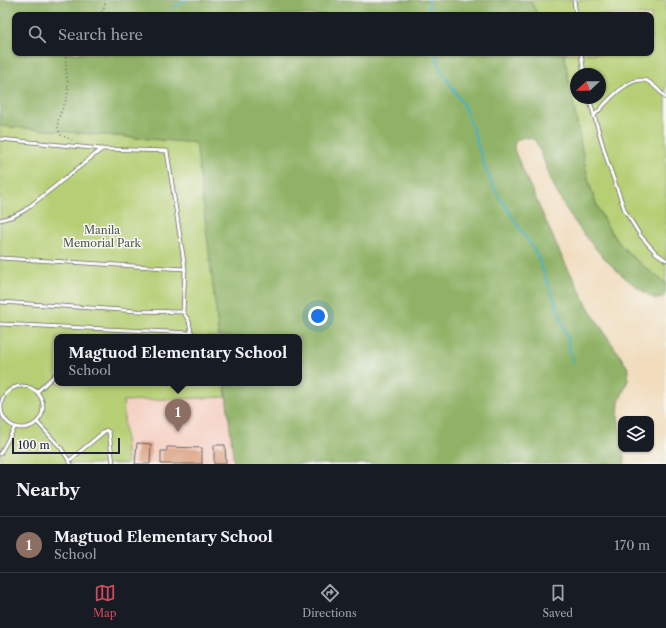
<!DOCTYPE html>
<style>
:root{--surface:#171b24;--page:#242831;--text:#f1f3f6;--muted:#9ea1a6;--line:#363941;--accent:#d1495b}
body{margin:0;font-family:"Libre Caslon Text",serif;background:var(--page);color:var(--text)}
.controls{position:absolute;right:12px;bottom:12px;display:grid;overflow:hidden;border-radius:8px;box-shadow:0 1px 3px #0004}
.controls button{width:36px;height:36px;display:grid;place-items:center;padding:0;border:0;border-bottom:1px solid var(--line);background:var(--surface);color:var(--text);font:20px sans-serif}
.compass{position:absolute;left:570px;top:68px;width:36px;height:36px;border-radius:50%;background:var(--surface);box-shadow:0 1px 3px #0004;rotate:248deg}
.scale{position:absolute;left:12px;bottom:10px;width:108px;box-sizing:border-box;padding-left:4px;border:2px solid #22223b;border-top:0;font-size:11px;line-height:14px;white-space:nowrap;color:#22223b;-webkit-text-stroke:3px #f6f6f2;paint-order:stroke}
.you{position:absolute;left:318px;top:316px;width:14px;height:14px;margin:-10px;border:3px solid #fff;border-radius:50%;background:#1a73e8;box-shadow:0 0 0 6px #1a73e833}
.badge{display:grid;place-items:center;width:26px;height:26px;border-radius:50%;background:var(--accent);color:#fff;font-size:13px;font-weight:700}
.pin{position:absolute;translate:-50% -33px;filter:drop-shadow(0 1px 2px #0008)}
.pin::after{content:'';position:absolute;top:21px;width:14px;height:12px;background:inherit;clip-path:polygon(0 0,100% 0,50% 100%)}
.popup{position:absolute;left:54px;top:334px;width:248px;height:52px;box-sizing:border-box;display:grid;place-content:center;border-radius:8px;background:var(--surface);filter:drop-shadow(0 1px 3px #0005);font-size:13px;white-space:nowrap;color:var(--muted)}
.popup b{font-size:15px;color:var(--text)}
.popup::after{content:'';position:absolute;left:50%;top:100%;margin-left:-8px;border:8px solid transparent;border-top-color:var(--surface)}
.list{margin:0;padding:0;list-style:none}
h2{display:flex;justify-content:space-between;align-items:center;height:52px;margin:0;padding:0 16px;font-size:17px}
h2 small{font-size:13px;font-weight:400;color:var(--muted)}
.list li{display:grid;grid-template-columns:26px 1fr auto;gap:12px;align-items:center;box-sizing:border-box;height:56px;padding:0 16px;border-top:1px solid var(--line)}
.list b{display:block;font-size:15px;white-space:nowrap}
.list p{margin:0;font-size:13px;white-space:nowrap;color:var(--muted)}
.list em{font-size:13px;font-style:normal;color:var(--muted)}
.icon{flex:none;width:22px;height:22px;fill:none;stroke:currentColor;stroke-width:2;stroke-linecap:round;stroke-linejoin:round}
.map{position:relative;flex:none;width:666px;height:464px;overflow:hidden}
.search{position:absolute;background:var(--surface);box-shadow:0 1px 3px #0004;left:12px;right:12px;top:12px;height:44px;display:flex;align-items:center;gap:10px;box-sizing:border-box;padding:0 14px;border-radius:8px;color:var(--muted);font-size:15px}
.sheet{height:108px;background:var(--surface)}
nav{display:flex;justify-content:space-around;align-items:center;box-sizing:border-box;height:56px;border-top:1px solid var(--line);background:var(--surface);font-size:11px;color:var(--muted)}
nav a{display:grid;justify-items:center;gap:2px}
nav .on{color:var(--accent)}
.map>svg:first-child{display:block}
.built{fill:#f6d2c5}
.green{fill:#b6cf74;stroke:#6c7858;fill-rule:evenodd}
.forest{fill:#90b266;stroke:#596a50}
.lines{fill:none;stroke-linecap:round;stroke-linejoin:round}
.stream{stroke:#43b0c0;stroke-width:2}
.building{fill:#dba180}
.service-casing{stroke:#6a6369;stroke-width:4.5}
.path{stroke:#6a6369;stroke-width:1.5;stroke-dasharray:1 3;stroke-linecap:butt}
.service{stroke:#fff;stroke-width:3}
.labels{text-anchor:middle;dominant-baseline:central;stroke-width:3;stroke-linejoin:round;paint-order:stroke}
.park-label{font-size:11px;fill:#4e564c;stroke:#f6f6f2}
</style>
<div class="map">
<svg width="666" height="464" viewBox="0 0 666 464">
<rect width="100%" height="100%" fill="#f6f6f2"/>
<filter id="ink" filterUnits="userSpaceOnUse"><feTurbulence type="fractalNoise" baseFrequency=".025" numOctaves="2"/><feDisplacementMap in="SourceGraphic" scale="8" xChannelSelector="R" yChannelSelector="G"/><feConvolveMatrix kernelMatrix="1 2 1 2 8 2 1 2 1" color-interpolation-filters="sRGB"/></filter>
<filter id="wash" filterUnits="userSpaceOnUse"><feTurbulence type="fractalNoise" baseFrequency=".012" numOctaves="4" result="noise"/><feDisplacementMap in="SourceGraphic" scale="16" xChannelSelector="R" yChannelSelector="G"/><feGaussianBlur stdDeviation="0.9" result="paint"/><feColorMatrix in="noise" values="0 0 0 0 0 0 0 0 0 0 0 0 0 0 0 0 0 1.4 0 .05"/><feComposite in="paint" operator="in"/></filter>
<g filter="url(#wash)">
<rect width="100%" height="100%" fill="#f1ddbe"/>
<polygon class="built" points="226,397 234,464 127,464 123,401"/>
<g class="green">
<path d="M530,0H666V283C645,268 623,252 609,229C590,199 584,162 578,128C573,103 568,78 564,53H651V15H538ZM576,74H600V98H576Z"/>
<polygon points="0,126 197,143 219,337 57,337 57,383 225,383 226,397 123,401 127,464 0,464"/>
</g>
<path class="forest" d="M0,0H530L538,15H15V53H564C568,78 573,103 578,128C584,162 590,199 609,229C623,252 645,268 666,283C666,293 666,299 655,299C613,274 579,234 556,191C548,174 543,156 535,140C527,136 515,136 514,147C514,150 516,154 517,157L561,255L591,312L628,368V380L619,402L618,416L621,435V449H623L625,464H234L225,383H299V337H219L196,143L0,126Z"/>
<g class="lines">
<g class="stream">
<polyline points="173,8 186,0"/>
<polyline points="429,15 429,0"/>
<polyline points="435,53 441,70 463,104 472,127 487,173 497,193 536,253 560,315 567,336 573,364"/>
</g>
</g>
<g id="blocks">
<g class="building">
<polygon points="137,443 151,444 150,464 135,464"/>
<polygon points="214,445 225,445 226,464 214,464"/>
<polygon points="167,447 202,448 202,464 161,464 161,451 167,451"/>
</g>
</g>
</g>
<g filter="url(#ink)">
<use href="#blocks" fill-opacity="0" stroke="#6a6369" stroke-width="1"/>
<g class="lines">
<g class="service-casing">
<g id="service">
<polyline points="574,0 576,15"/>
<polyline points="581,53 584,74"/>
<polyline points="589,98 608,163 625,211 640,235 656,253 666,260"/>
<path d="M594,116C605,104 629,74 647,81C654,84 660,92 666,98"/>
<polyline points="0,139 102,149 167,151 185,269 183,312"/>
<polyline points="0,220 14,216 25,210 102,149"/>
<polyline points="0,258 185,269"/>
<polyline points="0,302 137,311 183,312 189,321 192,337"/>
<polyline points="0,324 192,333"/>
<circle cx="22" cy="407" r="21"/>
<polyline points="37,392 57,373"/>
<polyline points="37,422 61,448 71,464"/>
<polyline points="0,454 15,427"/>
<polyline points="70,460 106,430 109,432 113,464"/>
</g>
</g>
<g class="path">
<polyline points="100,15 105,5 105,0"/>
<path d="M66,53C64,67 70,85 67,97C64,109 52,123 61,135L72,140"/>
</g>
<use href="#service" class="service"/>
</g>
</g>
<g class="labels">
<g class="park-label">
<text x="102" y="230">Manila<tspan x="102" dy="13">Memorial Park</tspan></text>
</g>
</g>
</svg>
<div class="controls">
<button><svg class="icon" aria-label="layers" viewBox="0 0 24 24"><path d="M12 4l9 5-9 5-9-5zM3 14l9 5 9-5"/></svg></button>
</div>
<svg class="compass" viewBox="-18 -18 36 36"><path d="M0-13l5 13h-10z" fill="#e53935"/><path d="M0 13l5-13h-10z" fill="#9ea1a6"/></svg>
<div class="scale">100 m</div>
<div class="you"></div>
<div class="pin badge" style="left:178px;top:432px;background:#8d6e63">1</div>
<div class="popup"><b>Magtuod Elementary School</b>School</div>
<div class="search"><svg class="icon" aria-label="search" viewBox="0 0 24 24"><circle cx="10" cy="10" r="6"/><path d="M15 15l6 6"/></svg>Search here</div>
</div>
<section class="sheet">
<h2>Nearby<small></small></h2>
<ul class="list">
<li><span class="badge" style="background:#8d6e63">1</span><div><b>Magtuod Elementary School</b><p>School</p></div><em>170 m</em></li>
</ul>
</section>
<nav>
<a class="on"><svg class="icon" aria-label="map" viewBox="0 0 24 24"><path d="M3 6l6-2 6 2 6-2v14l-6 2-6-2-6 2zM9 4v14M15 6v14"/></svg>Map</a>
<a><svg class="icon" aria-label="directions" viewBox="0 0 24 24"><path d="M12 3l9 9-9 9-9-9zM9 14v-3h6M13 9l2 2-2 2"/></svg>Directions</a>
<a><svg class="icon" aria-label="saved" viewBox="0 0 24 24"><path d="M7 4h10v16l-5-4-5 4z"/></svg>Saved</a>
</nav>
